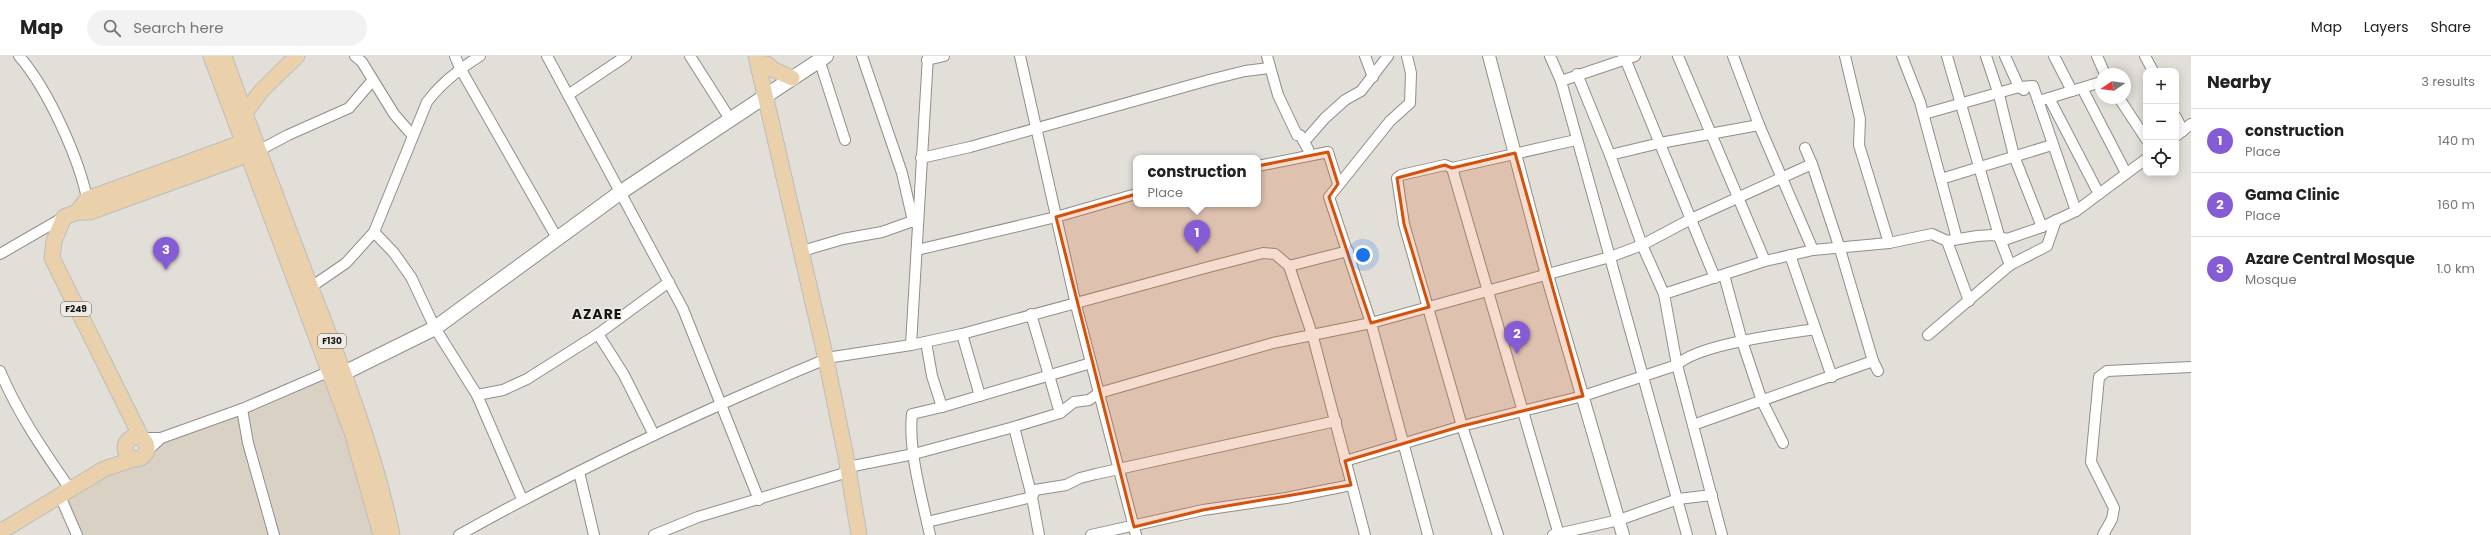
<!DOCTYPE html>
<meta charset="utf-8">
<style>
:root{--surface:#fff;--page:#f2f2f2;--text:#222;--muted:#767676;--line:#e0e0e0;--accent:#855cd6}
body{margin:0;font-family:Poppins,sans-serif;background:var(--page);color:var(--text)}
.controls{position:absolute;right:12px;top:12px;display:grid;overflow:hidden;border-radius:8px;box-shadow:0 2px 10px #0003}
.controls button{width:36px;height:36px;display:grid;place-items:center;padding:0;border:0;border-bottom:1px solid var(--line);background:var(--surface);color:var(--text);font:20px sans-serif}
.compass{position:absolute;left:2095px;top:12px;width:36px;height:36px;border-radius:50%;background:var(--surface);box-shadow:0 2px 10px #0003;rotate:257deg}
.you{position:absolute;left:1363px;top:199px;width:14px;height:14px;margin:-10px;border:3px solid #fff;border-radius:50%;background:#1a73e8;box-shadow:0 0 0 6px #1a73e833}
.badge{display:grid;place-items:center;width:26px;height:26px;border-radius:50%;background:var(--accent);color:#fff;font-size:13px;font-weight:700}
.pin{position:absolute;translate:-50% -33px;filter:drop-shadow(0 1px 2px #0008)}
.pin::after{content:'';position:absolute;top:21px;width:14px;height:12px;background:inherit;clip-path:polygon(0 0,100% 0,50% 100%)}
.popup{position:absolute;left:1133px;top:99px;width:128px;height:52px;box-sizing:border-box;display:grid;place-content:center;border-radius:8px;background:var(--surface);filter:drop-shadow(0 1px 3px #0005);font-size:13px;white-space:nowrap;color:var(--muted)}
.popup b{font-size:15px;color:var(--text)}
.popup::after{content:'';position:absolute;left:50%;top:100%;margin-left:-8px;border:8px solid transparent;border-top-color:var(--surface)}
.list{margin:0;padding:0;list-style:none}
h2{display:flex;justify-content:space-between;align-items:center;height:52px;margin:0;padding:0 16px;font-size:17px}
h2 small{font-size:13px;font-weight:400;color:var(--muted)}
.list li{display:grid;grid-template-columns:26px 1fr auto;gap:12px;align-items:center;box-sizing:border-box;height:64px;padding:0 16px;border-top:1px solid var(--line)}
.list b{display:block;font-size:15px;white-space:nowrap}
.list p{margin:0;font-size:13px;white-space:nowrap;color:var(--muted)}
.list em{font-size:13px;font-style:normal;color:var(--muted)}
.icon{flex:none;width:22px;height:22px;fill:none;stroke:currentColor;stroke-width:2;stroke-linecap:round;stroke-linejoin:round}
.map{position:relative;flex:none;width:2191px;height:479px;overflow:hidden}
header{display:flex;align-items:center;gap:24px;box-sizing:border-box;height:56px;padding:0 20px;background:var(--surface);border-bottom:1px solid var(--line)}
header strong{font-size:19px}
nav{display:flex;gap:22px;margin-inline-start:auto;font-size:14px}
.search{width:280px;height:36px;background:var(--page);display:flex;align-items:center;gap:10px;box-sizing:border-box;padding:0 14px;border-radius:22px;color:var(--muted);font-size:15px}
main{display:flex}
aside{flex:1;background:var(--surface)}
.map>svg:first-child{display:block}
.built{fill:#dad1c5}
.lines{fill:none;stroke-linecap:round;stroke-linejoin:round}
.minor-casing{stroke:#918e89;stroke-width:12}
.tertiary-casing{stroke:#918e89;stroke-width:14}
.secondary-casing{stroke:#918e89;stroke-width:16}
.primary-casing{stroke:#bebdbd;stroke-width:17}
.minor{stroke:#fff;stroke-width:10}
.tertiary{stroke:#fff;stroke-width:12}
.secondary{stroke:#fff;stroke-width:14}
.primary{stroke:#ead1ac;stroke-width:15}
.marked{fill:#d3520d;fill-opacity:0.2;stroke:#d3520d;stroke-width:3;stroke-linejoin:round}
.labels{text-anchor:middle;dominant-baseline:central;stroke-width:3;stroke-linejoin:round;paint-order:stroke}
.shield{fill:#efebe6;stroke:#585552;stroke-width:1}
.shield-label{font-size:9px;font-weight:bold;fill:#171513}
.district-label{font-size:14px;font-weight:bold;letter-spacing:1px;fill:#171513;stroke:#efebe6}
</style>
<header>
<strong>Map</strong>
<div class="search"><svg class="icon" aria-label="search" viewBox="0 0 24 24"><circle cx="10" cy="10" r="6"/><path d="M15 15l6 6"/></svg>Search here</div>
<nav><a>Map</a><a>Layers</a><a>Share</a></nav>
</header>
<main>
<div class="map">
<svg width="2191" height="479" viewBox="0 0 2191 479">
<rect width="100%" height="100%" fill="#e2ded8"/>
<polygon class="built" points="330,318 381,479 77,479 60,440 139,403 147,395 145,386"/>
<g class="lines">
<g class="minor-casing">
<g id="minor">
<path d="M19,0C48,33 80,104 88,147"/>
<polyline points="355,0 362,6 394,58 413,80"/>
<polyline points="455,0 460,12 557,182"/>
<polyline points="547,0 683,253 759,444"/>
<polyline points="690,0 730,63"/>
<polyline points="862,0 902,117 913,165 918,169"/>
<polyline points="1020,0 1076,249 1136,479"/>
<polyline points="1267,0 1278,39 1297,79 1300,79 1308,93 1309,99"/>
<polyline points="1365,0 1373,21"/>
<polyline points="1407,0 1411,17 1410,47 1390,65 1329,141 1371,267 1428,479"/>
<polyline points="1550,0 1561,25 1687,479"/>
<polyline points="1624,0 1715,222"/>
<polyline points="1678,0 1765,205"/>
<polyline points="1733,0 1759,69 1813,194"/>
<polyline points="1845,0 1860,63 1859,89 1889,187"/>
<polyline points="1902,0 1920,46 1957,183"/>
<polyline points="1947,0 2000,183 2010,209"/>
<polyline points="1986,0 1999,39 2014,100 2042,171"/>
<polyline points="2005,0 2019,31 2024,34"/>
<polyline points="2054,0 2072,35"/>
<polyline points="2097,0 2105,18"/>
<polyline points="2145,0 2153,15"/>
<polyline points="819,3 845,84"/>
<polyline points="927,4 944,0"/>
<polyline points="1577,18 1610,99 1642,189 1664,238 1677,309 1722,479"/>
<polyline points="1561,25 1635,0"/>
<polyline points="2082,32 2126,117"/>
<polyline points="568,39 626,0"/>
<polyline points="2049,42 2101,26"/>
<polyline points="2119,42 2146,83"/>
<polyline points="2038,45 2049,42 2099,138"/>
<polyline points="1924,58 2019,31 2033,30 2076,155"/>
<polyline points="2176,61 2183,75"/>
<polyline points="2176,80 2191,68"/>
<polyline points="1304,86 1325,62 1345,44 1361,35 1388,0"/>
<polyline points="258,95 288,79 349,52 372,25"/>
<polyline points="1610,99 1660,87 1759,69"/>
<polyline points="921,102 970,91 1209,24 1245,15 1269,12"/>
<polyline points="1258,110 1328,96 1338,128"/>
<polyline points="1452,112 1559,479"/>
<polyline points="1941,123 2052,89"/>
<polyline points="374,176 394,197 411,221 435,272 477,339 522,443"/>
<polyline points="1947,185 1969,245"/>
<polyline points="809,193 843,183 882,176 913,165"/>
<polyline points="917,194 1056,161 1136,138"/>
<polyline points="0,198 64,161"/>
<polyline points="1790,199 1832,321"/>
<polyline points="1289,210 1348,195"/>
<polyline points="1724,219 1742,285 1762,345 1783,387"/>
<path d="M311,231L346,207L374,176L427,46C442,26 459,13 480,0"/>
<polyline points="1664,238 1765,205 1813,194 1889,187 1932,178 1947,185 1977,180 1993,179 2007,183 2042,171 2076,155 2146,103"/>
<polyline points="1031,258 1060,357"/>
<polyline points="598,278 624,319 654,379"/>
<polyline points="962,278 980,340"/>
<polyline points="1928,279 2010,209 2047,190 2056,164"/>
<polyline points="926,286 932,320 942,351"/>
<polyline points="911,289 928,0"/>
<polyline points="833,301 911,289 962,278 1205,212 1263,197 1275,198 1289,210 1313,281 1365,479"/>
<polyline points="1873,305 1878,315"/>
<path d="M0,315C18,358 44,395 70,433"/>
<polyline points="477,339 503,334 527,323 598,278 669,226"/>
<polyline points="242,353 248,387 274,479"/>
<polyline points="1693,369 1873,305 1840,193 1812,108 1805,92"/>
<polyline points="1014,371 1032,441 1039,479"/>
<polyline points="142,382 161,382 242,353 335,313"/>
<polyline points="147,395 161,382"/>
<path d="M1345,405L1462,370L1583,340L1677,309C1698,288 1784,278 1815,273"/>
<polyline points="853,410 914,398 1014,371 1060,357 1074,346 1089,344 1099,337 1273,287 1371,267 1610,201 1642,189 1691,163 1812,108"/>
<polyline points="579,416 594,479"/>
<polyline points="60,440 77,479"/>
<polyline points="927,466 1032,441 1035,434 1066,429 1080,422 1096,418 1336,365"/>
<path d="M459,479C577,413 701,355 826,303"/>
<polyline points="654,479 698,461 848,416"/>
<path d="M930,479C922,443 908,394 912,358L942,351L1091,307"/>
<polyline points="1091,479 1203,454 1286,442 1351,429"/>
<polyline points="1498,479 1462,370 1404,168 1397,122 1401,119 1445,109 1452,112 1576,84"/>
<polyline points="1553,479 1619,464 1678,443 1712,439"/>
<polyline points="2103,479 2112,463 2114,452 2091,406 2099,321 2107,315 2191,311"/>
</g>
</g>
<g class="tertiary-casing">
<polyline id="tertiary" points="1489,0 1547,219 1623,479"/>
</g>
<g class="secondary-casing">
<polyline id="secondary" points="344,317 435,272 621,136 826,0"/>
</g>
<g class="primary-casing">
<g id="primary">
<polyline points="211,0 352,376 381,479"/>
<path d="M224,0C251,76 280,151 309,227C341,309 374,392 392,479"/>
<polyline points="756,0 826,303 846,401 859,479"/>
<polyline points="767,8 774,14 792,22"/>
<polyline points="244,58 262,34 297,0"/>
<polyline points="77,156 87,143 252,83"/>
<circle cx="136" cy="392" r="11"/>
<polyline points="141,381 52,202 54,185 64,161 77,156 90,156 255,96"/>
<polyline points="0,476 104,413 134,403"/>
</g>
</g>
<use href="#minor" class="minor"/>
<use href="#tertiary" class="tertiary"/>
<use href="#secondary" class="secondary"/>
<use href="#primary" class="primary"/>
</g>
<path class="marked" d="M1328,96L1338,128L1329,141L1371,267L1429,251L1404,168L1397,122L1445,109L1452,112L1515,97L1583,340L1462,370L1345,405L1351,429L1203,454L1134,471L1056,161L1182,125Z"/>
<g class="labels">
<g class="shield">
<rect x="61" y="246" width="30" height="14" rx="3"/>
<rect x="318" y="278" width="28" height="14" rx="3"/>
</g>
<g class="shield-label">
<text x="76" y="253">F249</text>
<text x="332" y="285">F130</text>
</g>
<g class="district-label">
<text x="597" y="258">AZARE</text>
</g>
</g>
</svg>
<div class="controls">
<button>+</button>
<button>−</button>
<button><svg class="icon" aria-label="locate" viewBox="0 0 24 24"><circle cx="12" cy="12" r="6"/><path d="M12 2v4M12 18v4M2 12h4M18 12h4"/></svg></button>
</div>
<svg class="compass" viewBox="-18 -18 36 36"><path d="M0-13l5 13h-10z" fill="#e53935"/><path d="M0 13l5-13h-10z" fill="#767676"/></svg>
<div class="you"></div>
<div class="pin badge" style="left:1197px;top:197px">1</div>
<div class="popup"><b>construction</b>Place</div>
<div class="pin badge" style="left:1517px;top:298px">2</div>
<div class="pin badge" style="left:166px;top:214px">3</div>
</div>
<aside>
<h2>Nearby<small>3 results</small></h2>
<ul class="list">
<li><span class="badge">1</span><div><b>construction</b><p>Place</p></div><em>140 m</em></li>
<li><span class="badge">2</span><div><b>Gama Clinic</b><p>Place</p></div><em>160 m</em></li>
<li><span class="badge">3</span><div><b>Azare Central Mosque</b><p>Mosque</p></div><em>1.0 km</em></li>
</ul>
</aside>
</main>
